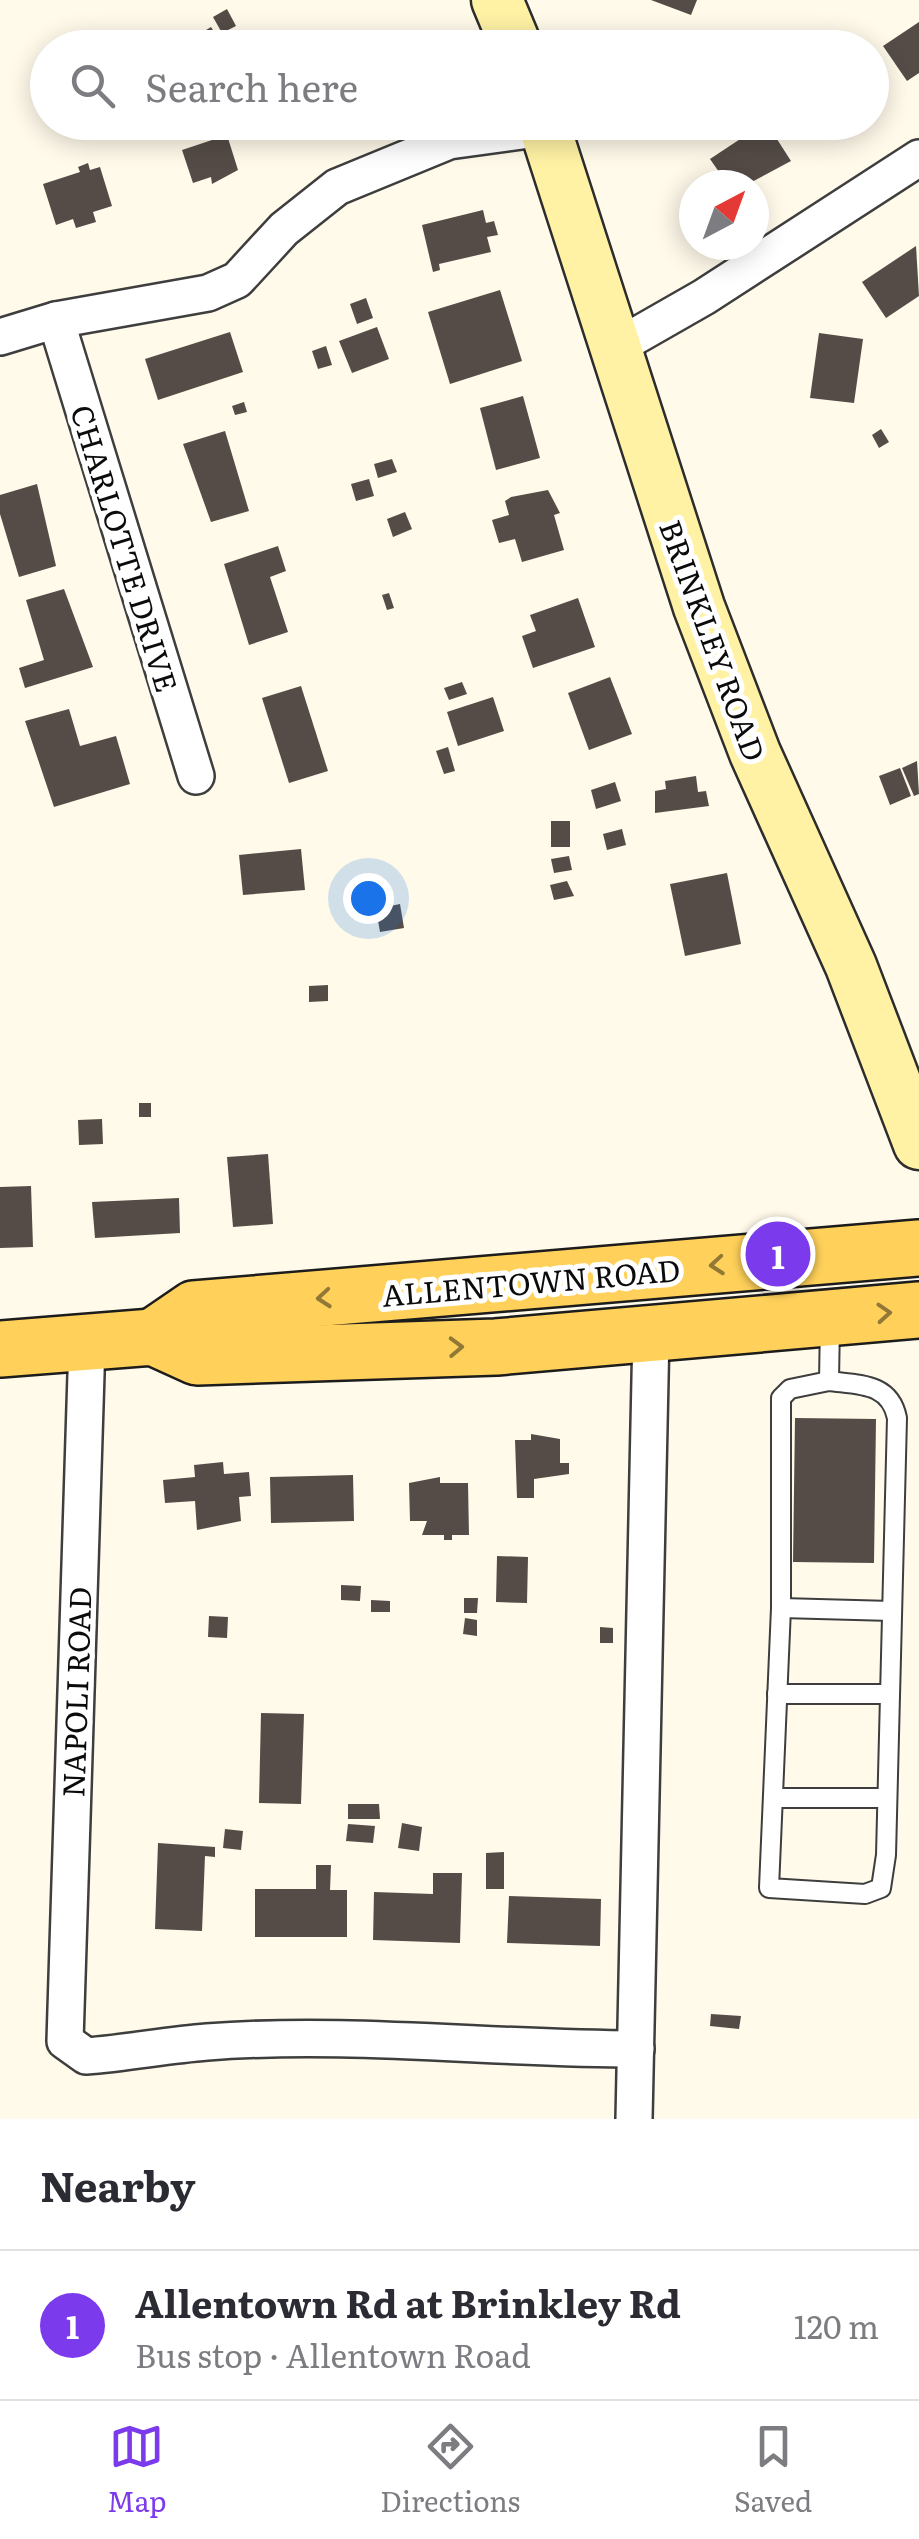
<!DOCTYPE html>
<meta charset="utf-8">
<style>
:root{--surface:#fff;--page:#f7f7f7;--text:#2b2b33;--muted:#7c7c81;--line:#e1e1e2;--accent:#7c3aed}
body{margin:0;font-family:Literata,serif;background:var(--page);color:var(--text)}
.compass{position:absolute;left:679px;top:170px;width:90px;height:90px;border-radius:50%;background:var(--surface);box-shadow:0 5px 25px #0003;rotate:41deg}
.you{position:absolute;left:368px;top:898px;width:35px;height:35px;margin:-25px;border:8px solid #fff;border-radius:50%;background:#1a73e8;box-shadow:0 0 0 15px #1a73e833}
.badge{display:grid;place-items:center;width:65px;height:65px;border-radius:50%;background:var(--accent);color:#fff;font-size:32px;font-weight:700}
.pin{position:absolute;translate:-50% -50%;border:5px solid #fff;box-shadow:0 2px 10px #0006}
.list{margin:0;padding:0;list-style:none}
h2{display:flex;justify-content:space-between;align-items:center;height:130px;margin:0;padding:0 40px;font-size:42px}
h2 small{font-size:32px;font-weight:400;color:var(--muted)}
.list li{display:grid;grid-template-columns:65px 1fr auto;gap:30px;align-items:center;box-sizing:border-box;height:150px;padding:0 40px;border-top:2px solid var(--line)}
.list b{display:block;font-size:38px;white-space:nowrap}
.list p{margin:0;font-size:32px;white-space:nowrap;color:var(--muted)}
.list em{font-size:32px;font-style:normal;color:var(--muted)}
.icon{flex:none;width:55px;height:55px;fill:none;stroke:currentColor;stroke-width:2;stroke-linecap:round;stroke-linejoin:round}
.map{position:relative;flex:none;width:919px;height:2119px;overflow:hidden}
.search{position:absolute;background:var(--surface);box-shadow:0 5px 25px #0003;left:30px;right:30px;top:30px;height:110px;display:flex;align-items:center;gap:25px;box-sizing:border-box;padding:0 35px;border-radius:55px;color:var(--muted);font-size:38px}
.sheet{height:280px;background:var(--surface)}
nav{display:flex;justify-content:space-around;align-items:center;box-sizing:border-box;height:140px;border-top:2px solid var(--line);background:var(--surface);font-size:28px;color:var(--muted)}
nav a{display:grid;justify-items:center;gap:5px}
nav .on{color:var(--accent)}
.map>svg:first-child{display:block}
.building{fill:#554c47}
.lines{fill:none;stroke-linecap:round;stroke-linejoin:round}
.lane-casing{stroke:#3e3e3e;stroke-width:22}
.street-casing{stroke:#3e3e3e;stroke-width:40}
.secondary-casing{stroke:#2d2d2d;stroke-width:55}
.primary-casing{stroke:#1c1c1c;stroke-width:60}
.lane{stroke:#fff;stroke-width:18}
.street{stroke:#fff;stroke-width:35}
.secondary{stroke:#fff2a5;stroke-width:50}
.primary{stroke:#ffd15a;stroke-width:55}
.oneway{stroke:#917836}
.labels{text-anchor:middle;dominant-baseline:central;stroke-width:10;stroke-linejoin:round;paint-order:stroke}
.street-label{font-size:30px;fill:#0b0b0b;stroke:#fff}
</style>
<div class="map">
<svg width="919" height="2119" viewBox="0 0 919 2119">
<rect width="100%" height="100%" fill="#fffaea"/>
<g class="building">
<polygon points="651,0 697,0 691,15"/>
<polygon points="227,9 236,26 222,33 213,17"/>
<polygon points="919,22 919,73 907,81 883,46"/>
<polygon points="211,27 222,45 199,48 193,38"/>
<polygon points="766,122 791,161 746,185 728,185 710,159"/>
<polygon points="805,122 843,122 817,140"/>
<polygon points="227,135 238,170 212,184 211,177 193,183 182,150"/>
<polygon points="88,163 90,170 100,167 112,206 93,212 96,222 76,228 73,219 56,225 43,184 80,172 78,167"/>
<polygon points="483,210 486,223 494,221 498,235 487,237 491,252 439,264 440,270 433,272 422,225"/>
<polygon points="916,246 919,296 886,318 862,282"/>
<polygon points="500,290 522,361 450,384 428,312"/>
<polygon points="366,298 373,318 357,324 350,304"/>
<polygon points="377,327 389,359 352,373 339,341"/>
<polygon points="230,332 243,372 158,400 145,359"/>
<polygon points="819,333 863,339 854,403 810,398"/>
<polygon points="326,346 332,365 318,369 312,351"/>
<polygon points="523,396 540,458 496,470 480,408"/>
<polygon points="244,402 247,412 235,415 232,406"/>
<polygon points="881,429 889,442 879,448 872,435"/>
<polygon points="225,431 249,511 211,522 183,444"/>
<polygon points="392,459 397,472 378,478 374,464"/>
<polygon points="369,479 374,496 356,501 351,484"/>
<polygon points="37,484 56,566 19,577 0,514 0,495"/>
<polygon points="548,490 560,513 554,515 564,550 522,562 515,539 499,543 492,520 509,515 505,501 511,497"/>
<polygon points="405,512 412,529 393,537 387,519"/>
<polygon points="278,546 286,571 270,577 288,632 249,645 224,564"/>
<polygon points="64,589 93,667 25,688 19,668 44,660 26,600"/>
<polygon points="389,593 394,608 387,610 382,595"/>
<polygon points="578,598 595,647 533,668 522,636 536,631 530,615"/>
<polygon points="610,677 632,734 589,750 568,693"/>
<polygon points="462,682 467,694 449,700 444,688"/>
<polygon points="301,686 328,771 289,783 262,698"/>
<polygon points="493,697 504,731 458,746 447,712"/>
<polygon points="69,709 80,746 116,736 130,784 54,807 25,721"/>
<polygon points="448,747 455,771 444,774 436,751"/>
<polygon points="917,761 919,794 914,796 902,768"/>
<polygon points="900,768 911,796 890,805 879,776"/>
<polygon points="696,776 698,792 706,791 709,806 655,813 655,791 666,789 665,781"/>
<polygon points="615,782 621,801 596,809 591,790"/>
<rect x="551" y="821" width="19" height="26"/>
<polygon points="622,829 626,845 607,850 603,834"/>
<polygon points="301,849 305,890 243,895 239,855"/>
<polygon points="569,856 572,870 554,873 551,859"/>
<polygon points="727,873 741,944 685,956 670,884"/>
<polygon points="567,881 574,896 554,900 550,885"/>
<polygon points="400,904 404,928 380,932 376,909"/>
<polygon points="328,985 328,1001 309,1002 309,986"/>
<rect x="139" y="1103" width="12" height="14"/>
<polygon points="102,1119 103,1144 79,1145 78,1120"/>
<polygon points="268,1154 273,1224 233,1227 227,1157"/>
<polygon points="31,1186 33,1247 0,1248 0,1187"/>
<polygon points="179,1198 180,1233 95,1238 92,1202"/>
<polygon points="795,1418 876,1419 874,1563 793,1562"/>
<polygon points="531,1434 560,1439 560,1463 569,1463 569,1474 534,1479 534,1498 517,1498 515,1440 531,1440"/>
<polygon points="223,1462 224,1474 249,1472 251,1496 239,1497 241,1521 197,1530 195,1501 165,1503 163,1480 195,1477 194,1465"/>
<polygon points="353,1475 354,1521 271,1523 270,1477"/>
<polygon points="440,1477 440,1483 468,1483 469,1535 452,1535 452,1540 444,1540 444,1535 422,1535 427,1521 410,1521 409,1483"/>
<polygon points="497,1556 528,1557 527,1603 496,1602"/>
<polygon points="341,1585 361,1586 360,1601 341,1600"/>
<polygon points="464,1598 478,1598 477,1613 464,1613"/>
<polygon points="371,1600 390,1601 390,1612 371,1612"/>
<polygon points="209,1616 228,1617 227,1638 208,1637"/>
<polygon points="465,1618 477,1620 477,1636 463,1634"/>
<polygon points="600,1627 613,1628 613,1643 600,1643"/>
<polygon points="261,1713 304,1714 301,1804 259,1803"/>
<polygon points="348,1804 379,1804 380,1819 348,1819"/>
<polygon points="402,1823 422,1827 419,1851 398,1848"/>
<polygon points="348,1824 375,1826 373,1843 346,1841"/>
<polygon points="225,1829 243,1831 241,1850 223,1848"/>
<polygon points="158,1843 215,1847 215,1857 205,1856 202,1931 155,1929"/>
<polygon points="504,1852 504,1889 486,1889 486,1853"/>
<polygon points="316,1865 331,1865 330,1890 347,1890 347,1937 255,1937 255,1889 316,1889"/>
<polygon points="433,1873 462,1873 460,1943 373,1940 374,1892 433,1894"/>
<polygon points="509,1896 601,1899 600,1946 507,1943"/>
<polygon points="711,2014 741,2016 739,2029 710,2026"/>
</g>
<g class="lines">
<g class="lane-casing">
<g id="lane">
<path d="M829,1381L790,1389L781,1398V1608L769,1888L865,1894L881,1888L886,1855L897,1418C890,1383 860,1385 829,1381L830,1322"/>
<polyline points="781,1608 892,1611"/>
<polyline points="777,1694 890,1694"/>
<polyline points="773,1798 887,1798"/>
</g>
</g>
<g class="street-casing">
<g id="street">
<polyline points="56,320 196,776"/>
<polyline points="0,337 56,320 208,293 237,280 284,229 337,187 449,141 544,128"/>
<polyline points="613,349 704,297 919,158"/>
<path d="M87,1342L65,2041L86,2056C127,2053 167,2045 207,2042C350,2031 493,2049 636,2049"/>
<polyline points="634,2119 651,1333"/>
</g>
</g>
<g class="secondary-casing">
<g id="secondary">
<polyline points="497,0 517,48"/>
<polyline points="543,122 699,607 755,753 851,966 919,1144"/>
</g>
</g>
<g class="primary-casing">
<g id="primary">
<polyline points="153,1337 194,1309 919,1248"/>
<polyline points="0,1349 153,1337 197,1357 496,1347 919,1310"/>
</g>
</g>
<use href="#lane" class="lane"/>
<use href="#street" class="street"/>
<use href="#secondary" class="secondary"/>
<use href="#primary" class="primary"/>
</g>
<defs><path id="oneway-chevron" d="M-2-3.5L2.5 0L-2 3.5" fill="none" stroke-width="1.6" stroke-linecap="round" stroke-linejoin="round" transform="scale(2.5)"/></defs>
<g class="oneway">
<use href="#oneway-chevron" transform="translate(717 1265) rotate(175)"/>
<use href="#oneway-chevron" transform="translate(324 1298) rotate(175)"/>
<use href="#oneway-chevron" transform="translate(884 1313) rotate(-4)"/>
<use href="#oneway-chevron" transform="translate(456 1347) rotate(-2)"/>
</g>
<g class="labels">
<g class="street-label">
<text transform="translate(126 548) rotate(73)">CHARLOTTE DRIVE</text>
<text transform="translate(714 640) rotate(70)">BRINKLEY ROAD</text>
<text transform="translate(531 1281) rotate(-5)">ALLENTOWN ROAD</text>
<text transform="translate(75 1692) rotate(-88)">NAPOLI ROAD</text>
</g>
</g>
</svg>
<svg class="compass" viewBox="-18 -18 36 36"><path d="M0-13l5 13h-10z" fill="#e53935"/><path d="M0 13l5-13h-10z" fill="#7c7c81"/></svg>
<div class="you"></div>
<div class="pin badge" style="left:778px;top:1254px">1</div>
<div class="search"><svg class="icon" aria-label="search" viewBox="0 0 24 24"><circle cx="10" cy="10" r="6"/><path d="M15 15l6 6"/></svg>Search here</div>
</div>
<section class="sheet">
<h2>Nearby<small></small></h2>
<ul class="list">
<li><span class="badge">1</span><div><b>Allentown Rd at Brinkley Rd</b><p>Bus stop · Allentown Road</p></div><em>120 m</em></li>
</ul>
</section>
<nav>
<a class="on"><svg class="icon" aria-label="map" viewBox="0 0 24 24"><path d="M3 6l6-2 6 2 6-2v14l-6 2-6-2-6 2zM9 4v14M15 6v14"/></svg>Map</a>
<a><svg class="icon" aria-label="directions" viewBox="0 0 24 24"><path d="M12 3l9 9-9 9-9-9zM9 14v-3h6M13 9l2 2-2 2"/></svg>Directions</a>
<a><svg class="icon" aria-label="saved" viewBox="0 0 24 24"><path d="M7 4h10v16l-5-4-5 4z"/></svg>Saved</a>
</nav>
